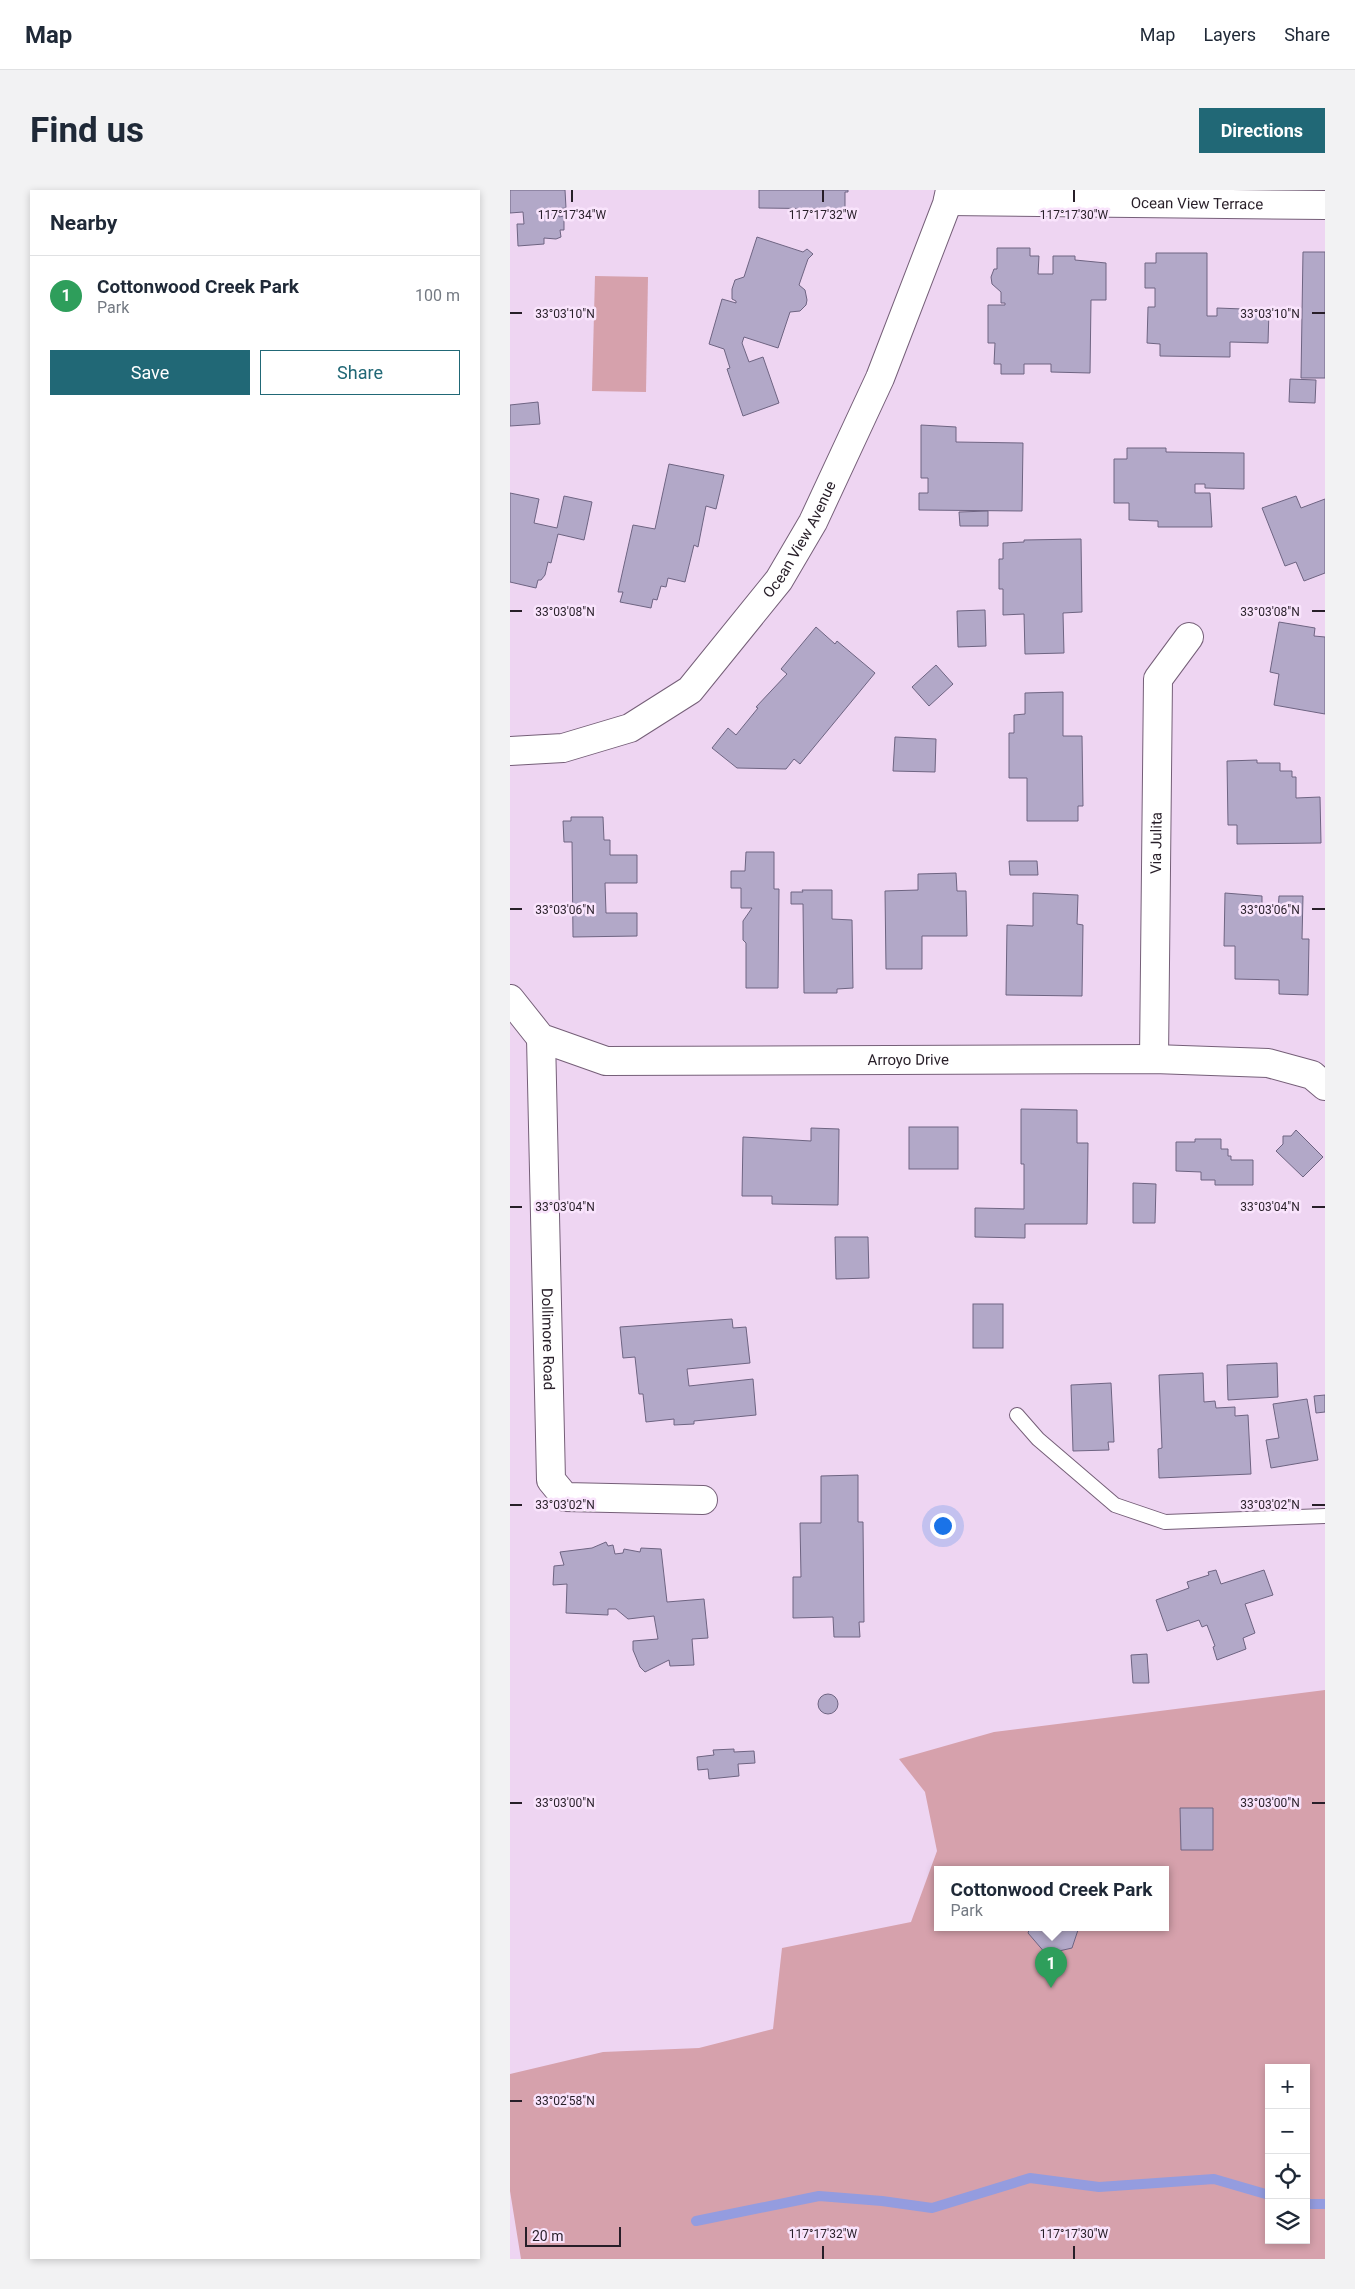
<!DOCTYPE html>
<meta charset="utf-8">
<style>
:root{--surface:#fff;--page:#f2f2f3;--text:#1f2937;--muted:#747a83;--line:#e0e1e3;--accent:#216876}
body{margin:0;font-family:Roboto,sans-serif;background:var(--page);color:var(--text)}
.controls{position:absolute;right:15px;bottom:15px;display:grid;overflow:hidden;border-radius:0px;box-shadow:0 2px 8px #0003}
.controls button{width:45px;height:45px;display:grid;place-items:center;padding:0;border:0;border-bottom:1px solid var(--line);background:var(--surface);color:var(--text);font:25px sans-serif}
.scale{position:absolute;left:15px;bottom:12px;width:96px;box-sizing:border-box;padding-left:5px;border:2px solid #271e28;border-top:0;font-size:14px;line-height:18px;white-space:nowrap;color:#271e28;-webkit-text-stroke:4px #f9e4fc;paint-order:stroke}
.you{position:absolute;left:432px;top:1335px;width:18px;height:18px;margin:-12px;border:4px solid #fff;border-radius:50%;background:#1a73e8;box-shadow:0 0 0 8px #1a73e833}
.badge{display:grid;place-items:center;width:32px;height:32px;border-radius:50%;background:var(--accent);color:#fff;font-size:16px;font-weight:700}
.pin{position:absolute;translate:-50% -41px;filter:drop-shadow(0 1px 2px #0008)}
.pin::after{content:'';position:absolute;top:26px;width:18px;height:15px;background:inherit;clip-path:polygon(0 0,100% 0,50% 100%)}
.popup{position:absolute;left:424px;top:1676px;width:235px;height:65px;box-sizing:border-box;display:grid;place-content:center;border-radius:0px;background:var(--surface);filter:drop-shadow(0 1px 4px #0005);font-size:16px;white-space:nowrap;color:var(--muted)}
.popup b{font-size:19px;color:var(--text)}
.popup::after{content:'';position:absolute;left:50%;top:100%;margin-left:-10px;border:10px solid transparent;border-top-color:var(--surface)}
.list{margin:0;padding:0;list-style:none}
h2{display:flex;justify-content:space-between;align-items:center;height:65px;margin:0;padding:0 20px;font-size:21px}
h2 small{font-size:16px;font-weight:400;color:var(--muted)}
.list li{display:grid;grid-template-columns:32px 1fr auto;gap:15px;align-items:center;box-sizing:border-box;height:80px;padding:0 20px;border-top:1px solid var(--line)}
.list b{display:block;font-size:19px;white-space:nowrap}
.list p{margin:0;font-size:16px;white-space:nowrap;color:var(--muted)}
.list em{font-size:16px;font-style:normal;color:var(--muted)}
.actions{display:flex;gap:10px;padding:15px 20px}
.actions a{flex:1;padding:11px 0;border:1px solid var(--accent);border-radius:0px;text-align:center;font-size:18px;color:var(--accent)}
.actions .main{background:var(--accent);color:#fff}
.icon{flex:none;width:28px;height:28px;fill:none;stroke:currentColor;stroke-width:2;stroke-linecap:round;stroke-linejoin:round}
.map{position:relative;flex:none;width:815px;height:2069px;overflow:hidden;border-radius:0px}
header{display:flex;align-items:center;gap:30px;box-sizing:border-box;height:70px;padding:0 25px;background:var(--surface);border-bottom:1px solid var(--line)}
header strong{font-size:24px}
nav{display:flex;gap:28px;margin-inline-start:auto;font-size:18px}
.intro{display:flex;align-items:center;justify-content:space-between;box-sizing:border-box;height:120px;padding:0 30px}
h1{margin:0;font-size:35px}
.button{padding:12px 22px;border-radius:0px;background:var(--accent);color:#fff;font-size:18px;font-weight:700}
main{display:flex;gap:30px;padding:0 30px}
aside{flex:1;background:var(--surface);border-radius:0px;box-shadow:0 2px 8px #0003}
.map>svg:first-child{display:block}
.green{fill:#d6a1ac;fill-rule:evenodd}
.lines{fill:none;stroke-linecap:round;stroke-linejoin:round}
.stream{stroke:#949cdf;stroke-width:10}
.building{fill:#b2a8c8;stroke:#6e6482}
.service-casing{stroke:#755f78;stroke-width:16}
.minor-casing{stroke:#755f78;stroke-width:30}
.service{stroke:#fff;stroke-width:14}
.minor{stroke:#fff;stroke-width:28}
.ticks{fill:none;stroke:#271e28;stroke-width:2}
.labels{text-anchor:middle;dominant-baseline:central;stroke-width:5;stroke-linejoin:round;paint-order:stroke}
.street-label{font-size:15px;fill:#271e28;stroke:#f9e4fc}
.ticks-label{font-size:12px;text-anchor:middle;fill:#271e28;stroke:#f9e4fc;stroke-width:5;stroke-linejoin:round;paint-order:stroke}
</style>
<header>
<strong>Map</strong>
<nav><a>Map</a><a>Layers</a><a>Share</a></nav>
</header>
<div class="intro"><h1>Find us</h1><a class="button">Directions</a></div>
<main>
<aside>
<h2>Nearby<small></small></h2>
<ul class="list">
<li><span class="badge" style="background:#2e9e5b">1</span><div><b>Cottonwood Creek Park</b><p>Park</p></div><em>100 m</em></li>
</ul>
<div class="actions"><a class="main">Save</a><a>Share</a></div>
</aside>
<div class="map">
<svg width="815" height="2069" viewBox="0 0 815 2069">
<rect width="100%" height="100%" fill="#eed5f2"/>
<g class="green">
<polygon points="85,86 138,87 136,202 82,201"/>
<path d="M815,1500V2069H11L0,2001V1884L93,1862L189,1858L263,1839L272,1758L401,1732L427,1661L415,1602L389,1569L484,1542ZM427,1679H655V1737H427ZM759,1878H796V2050H759Z"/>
</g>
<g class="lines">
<g class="stream">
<polyline points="796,2014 815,2014"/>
<polyline points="186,2031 309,2006 372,2011 422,2018 520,1988 589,1997 704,1989 759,2005"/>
</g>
</g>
<g class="building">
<polygon points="0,0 55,0 56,18 45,19 45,21 49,21 49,27 54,26 54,40 50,40 51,47 46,49 34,48 34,54 8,56 7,34 14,34 13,22 0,23"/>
<polygon points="249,0 338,0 338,2 335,2 335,19 249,18"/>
<polygon points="247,47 293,62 297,59 303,64 298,69 289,95 295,100 297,110 296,115 290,121 280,122 268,158 234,147 232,153 239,172 253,167 269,213 233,226 217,179 220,178 214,159 199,154 212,109 226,113 226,111 222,109 222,99 225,90 234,87"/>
<polygon points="487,58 520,58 520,66 529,66 528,84 543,84 543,66 565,66 565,70 596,73 596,110 581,110 580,183 541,182 541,174 514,174 514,184 491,184 491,174 484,174 485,153 478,153 478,115 495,115 495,113 491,113 491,102 482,94 481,87 484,79 487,79"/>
<polygon points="793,62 815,62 815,188 791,188"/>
<polygon points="646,63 697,63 697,126 707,126 707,118 759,120 758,153 720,152 720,167 650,166 650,154 637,153 638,117 645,117 645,98 635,98 635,73 646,73"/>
<polygon points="780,189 806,190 805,213 779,212"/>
<polygon points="28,212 30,234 0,236 0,215"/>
<polygon points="411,235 446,237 446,252 513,253 512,321 409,320 409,303 418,303 418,288 411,288"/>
<polygon points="617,258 656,258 656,262 734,263 734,299 695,298 695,294 685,294 685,303 700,303 702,337 648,337 648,331 619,330 619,313 604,313 604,269 617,269"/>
<polygon points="159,274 214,285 206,319 196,316 188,357 184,355 175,392 158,388 156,397 151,396 147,410 143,409 141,418 110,412 113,402 108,402 123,335 145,339"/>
<polygon points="0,303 29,309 24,333 47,338 54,306 82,312 74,350 48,344 41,373 38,372 35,385 31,390 28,390 26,398 0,392"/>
<polygon points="786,306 791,318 815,309 815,383 794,391 786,372 775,376 752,318"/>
<polygon points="478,321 478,336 450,336 449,322"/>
<polygon points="571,349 572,422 553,423 554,463 515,464 514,424 493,425 493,399 489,399 489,369 493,369 493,353 514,352 514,350"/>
<polygon points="475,420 476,456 448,457 447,421"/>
<polygon points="769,432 805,438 804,446 815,447 815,524 764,515 769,484 760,482"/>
<polygon points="306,437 325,454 327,451 365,483 290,574 284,569 276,579 227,578 202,558 218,538 226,545 248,518 246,517 277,484 271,479"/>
<polygon points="426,475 443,494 419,516 402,497"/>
<polygon points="553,502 553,546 572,546 573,616 568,616 568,631 517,631 517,588 499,588 499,543 504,543 504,525 515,524 515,503"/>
<polygon points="385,547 426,549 425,582 383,581"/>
<polygon points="747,570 747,573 770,573 770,581 782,581 782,587 786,587 786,608 810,607 811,653 727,654 727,635 718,635 717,571"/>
<polygon points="61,627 93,627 94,650 100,650 100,665 127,665 127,693 95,693 96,723 127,723 127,746 63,747 62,652 54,652 53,631 61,631"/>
<polygon points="236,662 264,662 264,699 269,699 268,798 236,798 236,753 233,750 233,731 242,718 231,718 231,698 221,698 221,681 235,681"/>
<polygon points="499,671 527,671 528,685 500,685"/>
<polygon points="446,683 447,701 456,701 457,746 412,746 412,779 376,779 375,701 408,700 408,684"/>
<polygon points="292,700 322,700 322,729 342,730 343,798 327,799 327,803 294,803 293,714 281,714 281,702 293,702"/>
<polygon points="523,703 568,705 567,734 573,735 572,806 496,805 497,735 523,736"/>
<polygon points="715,703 752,706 752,721 768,721 769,706 793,706 792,749 799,749 798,805 769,804 769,790 725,789 725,756 714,756"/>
<polygon points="511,919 567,920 567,953 578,953 577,1034 515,1034 515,1048 465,1047 465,1018 514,1019 514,974 511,974"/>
<rect x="399" y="937" width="49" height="42"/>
<polygon points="301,938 329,939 328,1015 262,1014 262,1006 232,1006 233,947 301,951"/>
<polygon points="786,940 813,967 793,987 766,961 773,954 773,946 781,946"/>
<polygon points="685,949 711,949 711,959 718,959 718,966 721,966 721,970 743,970 743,995 705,995 705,990 691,990 691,982 666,981 666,952 685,952"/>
<polygon points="623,993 646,994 645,1033 623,1033"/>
<polygon points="325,1047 358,1047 359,1088 326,1089"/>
<rect x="463" y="1114" width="30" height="44"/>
<polygon points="222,1129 223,1138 236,1137 240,1173 177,1179 179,1196 243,1189 246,1225 184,1231 184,1234 164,1235 164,1229 136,1232 133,1204 129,1204 125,1167 113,1168 110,1137"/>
<polygon points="767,1173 768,1207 718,1210 717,1175"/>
<polygon points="693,1183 694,1212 705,1211 706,1218 725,1217 725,1226 738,1225 741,1284 649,1288 648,1259 652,1258 649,1185"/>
<polygon points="601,1193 604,1252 598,1252 599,1260 563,1261 561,1195"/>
<polygon points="815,1205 815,1222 806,1223 804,1206"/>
<polygon points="797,1209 808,1270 761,1278 756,1250 769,1248 763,1214"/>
<polygon points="348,1285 348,1332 353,1332 354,1432 349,1432 350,1447 324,1447 323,1427 283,1428 283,1387 291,1387 290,1333 311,1333 311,1286"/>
<polygon points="96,1352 98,1356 103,1355 105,1364 113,1363 114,1359 130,1362 131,1358 151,1359 157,1412 194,1409 198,1448 182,1449 184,1475 160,1476 159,1470 135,1482 130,1477 123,1460 123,1451 148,1449 144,1426 118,1429 106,1419 98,1419 98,1425 56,1423 57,1394 43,1395 44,1376 54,1375 50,1362 82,1358"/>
<polygon points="706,1380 711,1394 754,1380 763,1405 735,1414 745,1443 733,1448 736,1459 707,1470 703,1457 705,1456 697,1435 692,1437 689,1430 657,1441 646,1410 679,1398 677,1392 699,1385 698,1382"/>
<polygon points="637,1464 639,1493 623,1493 621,1465"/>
<circle cx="318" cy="1514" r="10"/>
<polygon points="224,1559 224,1562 244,1561 245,1573 228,1574 229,1586 199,1589 198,1579 188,1580 187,1567 204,1565 203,1560"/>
<polygon points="670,1618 703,1618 703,1660 671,1660"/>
<polygon points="520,1737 569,1737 562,1758 536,1764 518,1743"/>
</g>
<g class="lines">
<g class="service-casing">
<polyline id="service" points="507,1225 528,1249 605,1315 655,1332 815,1326"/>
</g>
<g class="minor-casing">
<g id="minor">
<path id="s1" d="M438,11L815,15"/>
<path id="s2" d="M0,561L53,558L120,538L180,500L269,390L303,332L370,188L437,14L440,0"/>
<path id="s3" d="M0,809L31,848L96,871L644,869L758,873L802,885L815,896"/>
<path id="s4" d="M31,848L41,1290L55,1307L193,1310"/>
<path id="s5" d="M644,869L648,489L679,447"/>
</g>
</g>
<use href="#service" class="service"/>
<use href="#minor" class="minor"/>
</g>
<path class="ticks" d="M62,0V12M313,0V12M564,0V12M0,123H12M802,123H815M0,421H12M802,421H815M0,719H12M802,719H815M0,1017H12M802,1017H815M0,1315H12M802,1315H815M0,1613H12M802,1613H815M0,1911H12M313,2056V2069M564,2056V2069"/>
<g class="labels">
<g class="street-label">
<text stroke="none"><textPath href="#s1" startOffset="249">Ocean View Terrace</textPath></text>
<text stroke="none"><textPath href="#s2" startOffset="381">Ocean View Avenue</textPath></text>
<text stroke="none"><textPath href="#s5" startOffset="216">Via Julita</textPath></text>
<text stroke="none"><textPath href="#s3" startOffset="421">Arroyo Drive</textPath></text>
<text stroke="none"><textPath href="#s4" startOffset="301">Dollimore Road</textPath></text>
</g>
</g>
<g class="ticks-label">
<text x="62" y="29">117°17'34"W</text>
<text x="313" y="29">117°17'32"W</text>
<text x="564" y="29">117°17'30"W</text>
<text x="55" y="128">33°03'10"N</text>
<text x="760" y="128">33°03'10"N</text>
<text x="55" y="426">33°03'08"N</text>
<text x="760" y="426">33°03'08"N</text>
<text x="55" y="724">33°03'06"N</text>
<text x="760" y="724">33°03'06"N</text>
<text x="55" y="1021">33°03'04"N</text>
<text x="760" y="1021">33°03'04"N</text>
<text x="55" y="1319">33°03'02"N</text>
<text x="760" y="1319">33°03'02"N</text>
<text x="55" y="1617">33°03'00"N</text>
<text x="760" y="1617">33°03'00"N</text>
<text x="55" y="1915">33°02'58"N</text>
<text x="313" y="2048">117°17'32"W</text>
<text x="564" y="2048">117°17'30"W</text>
</g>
</svg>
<div class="controls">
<button>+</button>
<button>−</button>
<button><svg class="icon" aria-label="locate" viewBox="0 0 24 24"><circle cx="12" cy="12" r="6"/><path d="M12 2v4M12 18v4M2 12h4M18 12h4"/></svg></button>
<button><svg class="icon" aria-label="layers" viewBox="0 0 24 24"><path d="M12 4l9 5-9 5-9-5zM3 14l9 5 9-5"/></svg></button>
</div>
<div class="scale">20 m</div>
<div class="you"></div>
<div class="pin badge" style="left:541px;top:1798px;background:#2e9e5b">1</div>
<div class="popup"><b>Cottonwood Creek Park</b>Park</div>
</div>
</main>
